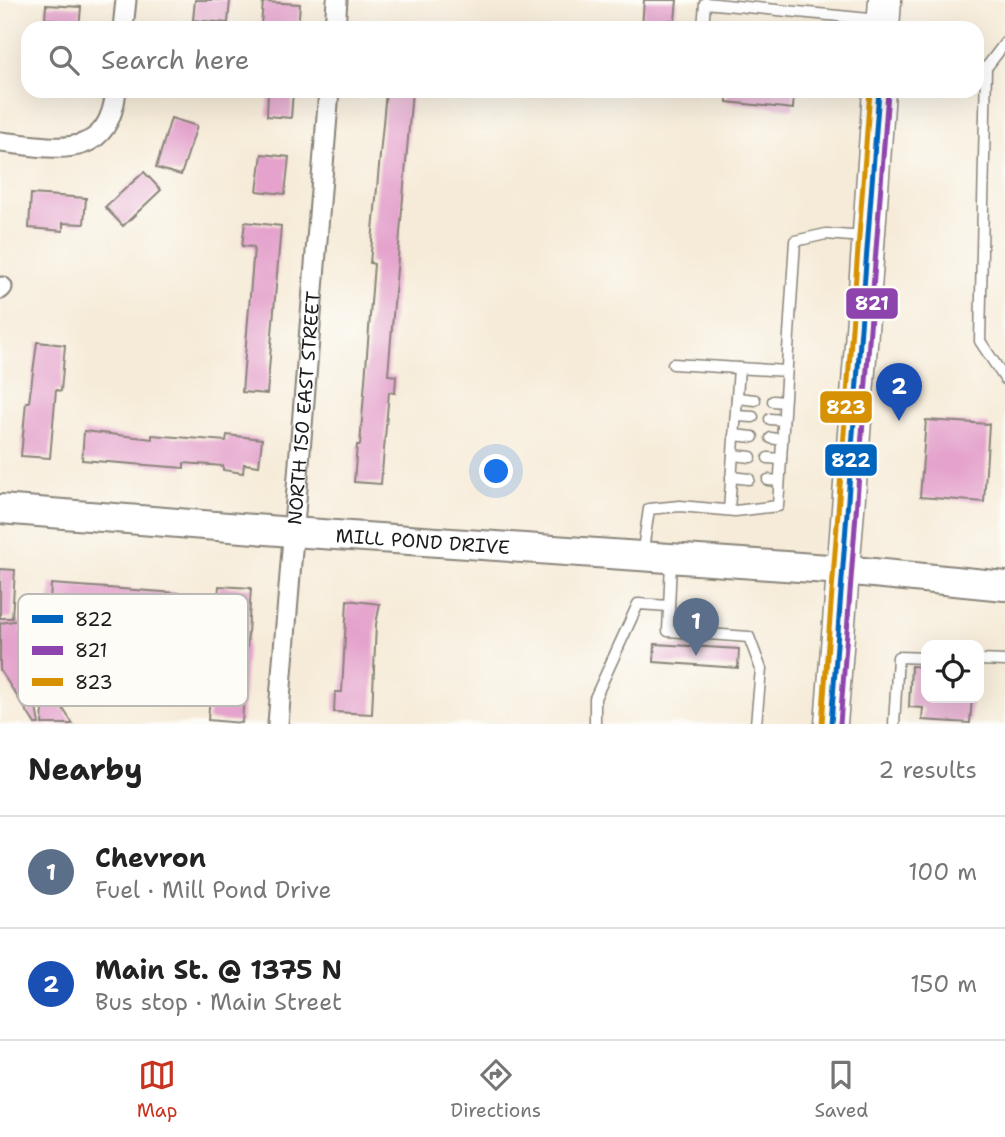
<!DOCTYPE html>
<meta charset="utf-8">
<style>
:root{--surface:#fff;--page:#f6f6f6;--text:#222;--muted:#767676;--line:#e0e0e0;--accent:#c8321e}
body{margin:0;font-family:"Shantell Sans",sans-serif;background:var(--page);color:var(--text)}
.controls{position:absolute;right:21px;bottom:21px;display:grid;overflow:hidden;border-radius:14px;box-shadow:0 7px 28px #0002}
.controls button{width:63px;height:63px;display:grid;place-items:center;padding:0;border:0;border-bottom:2px solid var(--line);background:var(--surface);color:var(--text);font:35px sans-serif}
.you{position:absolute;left:497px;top:472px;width:24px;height:24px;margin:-18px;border:5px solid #fff;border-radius:50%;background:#1a73e8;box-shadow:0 0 0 10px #1a73e833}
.badge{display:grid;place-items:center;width:46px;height:46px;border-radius:50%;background:var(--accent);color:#fff;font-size:23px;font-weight:700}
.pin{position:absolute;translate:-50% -58px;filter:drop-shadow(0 2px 4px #0008)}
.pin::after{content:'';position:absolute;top:37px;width:24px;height:21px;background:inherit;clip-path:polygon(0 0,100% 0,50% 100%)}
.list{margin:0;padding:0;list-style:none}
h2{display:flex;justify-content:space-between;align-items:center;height:91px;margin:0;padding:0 28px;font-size:30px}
h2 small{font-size:23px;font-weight:400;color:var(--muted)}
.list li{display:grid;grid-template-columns:46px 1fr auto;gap:21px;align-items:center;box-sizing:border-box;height:112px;padding:0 28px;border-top:2px solid var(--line)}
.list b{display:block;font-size:26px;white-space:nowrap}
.list p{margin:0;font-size:23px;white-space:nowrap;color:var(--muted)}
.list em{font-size:23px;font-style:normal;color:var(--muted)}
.icon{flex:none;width:38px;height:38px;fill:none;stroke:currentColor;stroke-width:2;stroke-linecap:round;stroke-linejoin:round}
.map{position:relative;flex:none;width:1005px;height:724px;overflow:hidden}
.search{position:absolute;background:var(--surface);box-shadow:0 7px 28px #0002;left:21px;right:21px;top:21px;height:77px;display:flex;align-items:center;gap:18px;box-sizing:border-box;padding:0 24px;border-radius:21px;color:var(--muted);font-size:26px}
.sheet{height:315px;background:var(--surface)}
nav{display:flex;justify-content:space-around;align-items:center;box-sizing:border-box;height:98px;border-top:2px solid var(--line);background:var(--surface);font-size:19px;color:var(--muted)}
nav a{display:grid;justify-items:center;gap:4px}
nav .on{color:var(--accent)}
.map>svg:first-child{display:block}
.building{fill:#e4a2cc}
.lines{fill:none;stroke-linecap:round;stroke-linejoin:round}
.lane-casing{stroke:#89847a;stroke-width:13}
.street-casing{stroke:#89847a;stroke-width:23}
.secondary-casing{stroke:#89847a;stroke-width:32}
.primary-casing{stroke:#89847a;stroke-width:35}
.lane{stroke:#fff;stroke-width:10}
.street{stroke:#fff;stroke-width:19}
.secondary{stroke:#fff;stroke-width:28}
.primary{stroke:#fff;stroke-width:32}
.bus-1-casing{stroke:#fdfcf7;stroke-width:10}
.bus-2-casing{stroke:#fdfcf7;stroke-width:10}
.bus-3-casing{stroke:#fdfcf7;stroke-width:10}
.bus-1{stroke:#0065bd;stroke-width:5}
.bus-2{stroke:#8e44ad;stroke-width:5}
.bus-3{stroke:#d69104;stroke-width:5}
.labels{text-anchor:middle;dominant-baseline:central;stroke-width:7;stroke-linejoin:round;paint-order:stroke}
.street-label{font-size:19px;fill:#1c1c1c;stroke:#fdfcf7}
.key{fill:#fdfcf7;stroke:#bab9b5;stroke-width:2}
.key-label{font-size:19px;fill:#1c1c1c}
.line-badge{stroke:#fdfcf7;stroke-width:2.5}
.badge-label{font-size:19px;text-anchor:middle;font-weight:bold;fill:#fff}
</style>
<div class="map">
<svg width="1005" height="724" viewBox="0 0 1005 724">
<rect width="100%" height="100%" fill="#fdfcf7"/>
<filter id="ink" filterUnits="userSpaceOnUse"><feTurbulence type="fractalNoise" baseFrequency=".0143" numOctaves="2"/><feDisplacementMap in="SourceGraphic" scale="14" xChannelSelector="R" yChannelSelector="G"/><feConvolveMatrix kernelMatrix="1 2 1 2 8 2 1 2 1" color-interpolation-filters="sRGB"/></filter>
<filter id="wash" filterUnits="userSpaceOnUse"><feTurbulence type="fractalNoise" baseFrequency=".00686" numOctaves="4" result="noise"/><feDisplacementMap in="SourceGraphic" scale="28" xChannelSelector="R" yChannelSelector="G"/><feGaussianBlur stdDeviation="1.57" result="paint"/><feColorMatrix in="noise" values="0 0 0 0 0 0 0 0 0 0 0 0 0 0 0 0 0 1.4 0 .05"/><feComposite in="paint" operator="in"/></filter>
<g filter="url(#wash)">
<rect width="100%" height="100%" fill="#f6ebd8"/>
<g id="blocks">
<g class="building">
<polygon points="195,0 230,0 228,23 193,20"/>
<polygon points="644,0 677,0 675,20 670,20 670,28 642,28"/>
<polygon points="263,2 300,4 298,28 261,25"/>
<polygon points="46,5 81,7 79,28 52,28 53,19 45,19"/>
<polygon points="268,91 293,91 291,118 267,116"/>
<polygon points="386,91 412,91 388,375 396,376 395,393 389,392 381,484 354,482 357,445 360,445 374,264 370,263"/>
<polygon points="727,91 794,91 793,109 727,102"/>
<polygon points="171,118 197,126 181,175 156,168"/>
<polygon points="262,154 289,157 285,194 257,191"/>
<polygon points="144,172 161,190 123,226 105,207"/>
<polygon points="31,194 86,198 84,224 63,223 63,231 29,228"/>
<polygon points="245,222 281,226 267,394 242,392 254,247 242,246"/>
<polygon points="37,342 65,345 61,391 56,390 50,458 21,456 26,402 29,402"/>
<polygon points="926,420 989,424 984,502 920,497"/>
<polygon points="84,431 152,439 152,435 226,441 227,435 262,439 259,466 244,464 243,473 223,470 223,466 184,463 184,468 82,460"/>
<polygon points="0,569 15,570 12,618 0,618"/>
<polygon points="51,584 191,594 188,631 49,619"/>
<polygon points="219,586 251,588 242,723 208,720"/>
<polygon points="347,600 380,604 376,624 372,714 334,712 335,692 342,692"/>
<polygon points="20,620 24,642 39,724 35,724 0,670 0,623"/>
<polygon points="655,644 739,649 738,668 654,662"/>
<polygon points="911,666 926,667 926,698 972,698 970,723 922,720 923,708 909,707"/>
<polygon points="45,677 62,703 60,704 73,724 42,724"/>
</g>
</g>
</g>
<g filter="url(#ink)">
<use href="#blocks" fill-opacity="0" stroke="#89847a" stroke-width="2"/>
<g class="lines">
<g class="lane-casing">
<g id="lane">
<polyline points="703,28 705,3 880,20"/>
<polyline points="977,67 986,68 980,341 1005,379"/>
<polyline points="986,68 1005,43"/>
<polyline points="698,93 698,91"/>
<polyline points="673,364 786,371"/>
<polyline points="737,398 755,400"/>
<polyline points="773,401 784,402"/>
<polyline points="736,416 753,417"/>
<polyline points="770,419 783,420"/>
<polyline points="734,435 753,437"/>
<polyline points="771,438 782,440"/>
<polyline points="733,455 751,457"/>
<polyline points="768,458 781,459"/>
<polyline points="731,477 749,479"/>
<polyline points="768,480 779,481"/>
<polyline points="729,510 739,368"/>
<polyline points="642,556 649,509 680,506 735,511 778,506 795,241 826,234 864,237"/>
<polyline points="671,562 668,631 749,637 761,669 756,724"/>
<polyline points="979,660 1005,661"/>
<polyline points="595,724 595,698 638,604 669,606"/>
<polyline points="894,724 898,657 926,658"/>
</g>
</g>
<g class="street-casing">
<g id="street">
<polyline points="123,28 126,0"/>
<polyline points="335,28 337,0"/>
<path d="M0,142C54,147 108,164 116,91"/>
<polyline points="0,289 2,287"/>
<path id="s1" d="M278,724L329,91"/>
</g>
</g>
<g class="secondary-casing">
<g id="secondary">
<path id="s2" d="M0,509L292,532L843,570L1005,586"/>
</g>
</g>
<g class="primary-casing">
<g id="primary">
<polyline points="883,28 885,0"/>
<polyline points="831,724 861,345 879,91"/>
</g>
</g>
<use href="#lane" class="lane"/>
<use href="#street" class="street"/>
<use href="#secondary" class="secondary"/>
<use href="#primary" class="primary"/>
<g class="bus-1-casing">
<polyline id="bus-1" points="831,724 879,91"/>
</g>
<g class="bus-2-casing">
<polyline id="bus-2" points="840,724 888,92"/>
</g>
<g class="bus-3-casing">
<polyline id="bus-3" points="822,723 870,91"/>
</g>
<use href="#bus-1" class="bus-1"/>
<use href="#bus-2" class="bus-2"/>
<use href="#bus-3" class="bus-3"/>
</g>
</g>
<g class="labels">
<g class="street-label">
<text stroke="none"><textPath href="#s1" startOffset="317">NORTH 150 EAST STREET</textPath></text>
<text stroke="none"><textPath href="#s2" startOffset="424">MILL POND DRIVE</textPath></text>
</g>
</g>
<rect x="18" y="594" width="230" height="112" rx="10" class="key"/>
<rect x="32" y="615" width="31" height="8" fill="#0065bd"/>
<rect x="32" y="646" width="31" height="9" fill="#8e44ad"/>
<rect x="32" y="678" width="31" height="8" fill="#d69104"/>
<g class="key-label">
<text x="75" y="626">822</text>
<text x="75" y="657">821</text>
<text x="75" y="689">823</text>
</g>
<g class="line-badge">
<rect x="845" y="287" width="54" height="33" rx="7" fill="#8e44ad"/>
<rect x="819" y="390" width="54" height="34" rx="7" fill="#d69104"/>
<rect x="824" y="443" width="54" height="34" rx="7" fill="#0065bd"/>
</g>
<g class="badge-label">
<text x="872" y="310">821</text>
<text x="846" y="414">823</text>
<text x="851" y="467">822</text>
</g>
</svg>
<div class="controls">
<button><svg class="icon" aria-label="locate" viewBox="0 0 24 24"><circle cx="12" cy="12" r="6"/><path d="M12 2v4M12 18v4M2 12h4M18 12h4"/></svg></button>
</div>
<div class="you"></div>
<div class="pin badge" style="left:696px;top:656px;background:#5c6f8a">1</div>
<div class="pin badge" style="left:899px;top:421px;background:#1a4fb4">2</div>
<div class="search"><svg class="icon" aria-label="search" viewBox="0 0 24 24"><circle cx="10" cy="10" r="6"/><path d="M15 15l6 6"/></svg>Search here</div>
</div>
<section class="sheet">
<h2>Nearby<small>2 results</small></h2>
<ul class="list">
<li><span class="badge" style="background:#5c6f8a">1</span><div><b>Chevron</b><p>Fuel · Mill Pond Drive</p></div><em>100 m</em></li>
<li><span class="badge" style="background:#1a4fb4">2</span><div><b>Main St. @ 1375 N</b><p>Bus stop · Main Street</p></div><em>150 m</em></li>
</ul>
</section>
<nav>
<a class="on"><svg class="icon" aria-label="map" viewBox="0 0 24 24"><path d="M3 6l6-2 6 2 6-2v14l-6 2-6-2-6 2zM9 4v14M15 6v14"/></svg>Map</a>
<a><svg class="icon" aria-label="directions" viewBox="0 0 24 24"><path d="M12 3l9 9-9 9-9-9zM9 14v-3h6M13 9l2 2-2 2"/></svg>Directions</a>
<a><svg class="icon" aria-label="saved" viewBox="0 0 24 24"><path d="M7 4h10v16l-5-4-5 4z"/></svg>Saved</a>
</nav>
